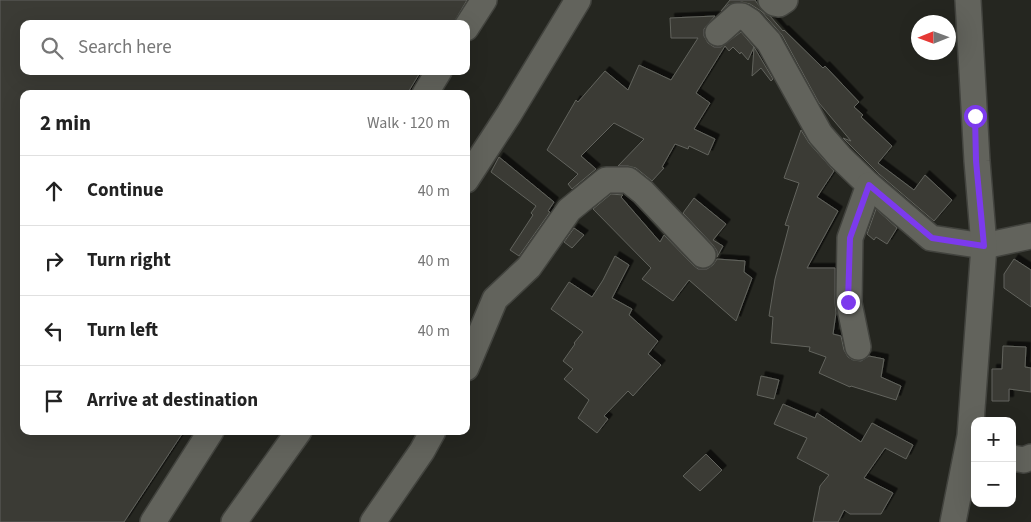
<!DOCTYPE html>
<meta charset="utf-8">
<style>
:root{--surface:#fff;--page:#f6f6f6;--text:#222;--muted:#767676;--line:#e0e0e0}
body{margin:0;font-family:"Source Sans 3",sans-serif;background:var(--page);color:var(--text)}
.controls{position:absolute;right:15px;bottom:15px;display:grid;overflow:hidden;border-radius:10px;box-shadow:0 5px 20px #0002}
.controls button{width:45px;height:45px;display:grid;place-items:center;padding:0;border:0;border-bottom:1px solid var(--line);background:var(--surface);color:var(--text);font:25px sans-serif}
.compass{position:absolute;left:911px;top:15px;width:45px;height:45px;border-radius:50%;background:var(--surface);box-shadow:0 5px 20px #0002;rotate:269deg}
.stop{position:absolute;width:15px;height:15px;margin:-11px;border:4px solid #7c3aed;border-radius:50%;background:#fff}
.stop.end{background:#7c3aed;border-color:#fff;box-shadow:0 1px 5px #0008}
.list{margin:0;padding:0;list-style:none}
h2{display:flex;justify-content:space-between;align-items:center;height:65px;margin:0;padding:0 20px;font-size:21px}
h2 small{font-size:16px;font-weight:400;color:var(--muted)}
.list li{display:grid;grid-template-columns:32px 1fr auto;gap:15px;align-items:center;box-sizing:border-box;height:70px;padding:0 20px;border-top:1px solid var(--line)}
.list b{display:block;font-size:19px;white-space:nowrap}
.list em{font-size:16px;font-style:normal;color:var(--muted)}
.icon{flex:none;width:28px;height:28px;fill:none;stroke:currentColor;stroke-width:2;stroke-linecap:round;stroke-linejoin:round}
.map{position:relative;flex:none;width:1031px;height:522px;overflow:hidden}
.search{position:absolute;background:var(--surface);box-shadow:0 5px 20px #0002;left:20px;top:20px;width:450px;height:55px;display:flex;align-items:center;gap:12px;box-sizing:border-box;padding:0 18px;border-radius:10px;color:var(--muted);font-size:19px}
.panel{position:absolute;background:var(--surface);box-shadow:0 5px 20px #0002;left:20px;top:90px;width:450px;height:345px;border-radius:10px}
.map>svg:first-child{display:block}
.building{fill:#3a3b35;stroke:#62635d;filter:url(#shadow)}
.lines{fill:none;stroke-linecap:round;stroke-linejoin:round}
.minor-casing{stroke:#42433e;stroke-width:28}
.minor{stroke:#62635c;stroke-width:25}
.route{stroke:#7c3aed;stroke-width:6}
</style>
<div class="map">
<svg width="1031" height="522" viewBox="0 0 1031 522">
<defs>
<filter id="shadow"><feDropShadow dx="4.5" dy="-4.5" stdDeviation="0" flood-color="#0009"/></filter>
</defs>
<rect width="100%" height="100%" fill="#252620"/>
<g class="building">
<polygon points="0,0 467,0 453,24 24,24 24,71 421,71 407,94 24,94 24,431 184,431 124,522 0,522"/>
<polygon points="730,0 755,0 764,13 770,16 783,31 784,30 823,68 825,66 859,102 854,107 863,115 861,117 892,146 878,163 914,190 925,175 952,200 934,221 879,174 843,138 851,141 819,103 782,35 761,11 750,4 742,2 728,5 721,11"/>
<polygon points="715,16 704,29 704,36 708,43 714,47 721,47 741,32 754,47 748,60 741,52 740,54 733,47 729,51 725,46 696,93 710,103 694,129 715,139 708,155 689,146 688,149 675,144 662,167 664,168 652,181 636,168 628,166 618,166 644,139 614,123 581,156 596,169 572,189 568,184 578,174 547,150 576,100 578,102 605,71 628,90 639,65 671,80 698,38 671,38 670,18"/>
<polygon points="754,47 773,79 771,81 761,68 752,76"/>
<polygon points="801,130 809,143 834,171 817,197 838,211 807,268 835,268 835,303 836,313 833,334 841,336 844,350 848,357 853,360 861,361 869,356 884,359 881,377 901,386 896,400 851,386 850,387 819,373 826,357 809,351 810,347 771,343 773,317 769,316 775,279 789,226 785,225 799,183 784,178"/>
<polygon points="499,157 554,202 548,211 550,212 519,256 510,250 533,215 531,213 536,206 491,172"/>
<polygon points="611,194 623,195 621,197 660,242 664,235 693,265 698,269 707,269 713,265 717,259 745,261 744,272 752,278 736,321 689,280 673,301 642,279 651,268 593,209"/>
<polygon points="694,198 726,224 713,240 723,246 717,257 717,251 713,245 683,213"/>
<polygon points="876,209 897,228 887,244 876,237 874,240 867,234"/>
<polygon points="574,228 584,235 572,248 564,242"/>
<polygon points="615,256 629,265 612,298 632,309 629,315 658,341 648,354 661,365 633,396 628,391 604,416 608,419 597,433 578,418 589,400 564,379 573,369 563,361 575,344 574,343 583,332 551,309 569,282 592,297 603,280"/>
<polygon points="1014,259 1031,270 1031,307 1004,288 1004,274"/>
<polygon points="1003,346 1026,347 1025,367 1031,368 1031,392 1009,389 1009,401 992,401 992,369 1002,369"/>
<polygon points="761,376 779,380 774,399 757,395"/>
<polygon points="783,404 815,418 817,413 861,442 872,423 913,445 906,459 885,448 864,478 893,493 881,514 850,514 844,510 838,522 813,522 820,486 829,475 797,458 807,438 774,424"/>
<polygon points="706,454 722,470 700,491 683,476"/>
</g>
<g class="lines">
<g class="minor-casing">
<g id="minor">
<polyline points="771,0 774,3 779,4 785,0"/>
<polyline points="466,28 484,0"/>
<polyline points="718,33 737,16 742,16 750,21 769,42 820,134 840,157 869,185 931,238 984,246 1031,236"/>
<polyline points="425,94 439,71"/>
<polyline points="466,180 509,114 578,0"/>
<polyline points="858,347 849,303 850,238 869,185"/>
<polyline points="466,368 495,299 529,267 569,210 606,180 628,180 643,192 703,255"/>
<polyline points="1012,458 1024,460 1031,457"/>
<polyline points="153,522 211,431"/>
<polyline points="234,522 299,431"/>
<polyline points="373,522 422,451 433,431"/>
<polyline points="953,522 970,436 984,246 977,161 968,0"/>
</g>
</g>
<use href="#minor" class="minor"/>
</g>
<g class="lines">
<polyline class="route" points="848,302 850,238 869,185 932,238 984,246 976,161 975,116"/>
</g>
</svg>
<div class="controls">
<button>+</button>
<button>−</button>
</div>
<svg class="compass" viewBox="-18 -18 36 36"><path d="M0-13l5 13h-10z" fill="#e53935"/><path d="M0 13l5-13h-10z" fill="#767676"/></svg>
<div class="stop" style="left:975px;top:116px"></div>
<div class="stop end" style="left:848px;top:302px"></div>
<div class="search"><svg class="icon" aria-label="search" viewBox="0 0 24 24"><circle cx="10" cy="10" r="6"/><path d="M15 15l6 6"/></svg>Search here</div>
<section class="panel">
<h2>2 min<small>Walk · 120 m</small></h2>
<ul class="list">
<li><svg class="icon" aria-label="ahead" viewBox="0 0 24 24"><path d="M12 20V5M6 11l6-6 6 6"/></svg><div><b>Continue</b></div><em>40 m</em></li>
<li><svg class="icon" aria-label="right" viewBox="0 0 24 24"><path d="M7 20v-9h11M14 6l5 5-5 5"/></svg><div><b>Turn right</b></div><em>40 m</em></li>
<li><svg class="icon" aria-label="left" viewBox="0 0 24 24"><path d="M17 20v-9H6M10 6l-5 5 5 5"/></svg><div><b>Turn left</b></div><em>40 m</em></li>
<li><svg class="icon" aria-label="arrive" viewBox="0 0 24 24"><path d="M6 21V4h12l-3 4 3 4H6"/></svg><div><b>Arrive at destination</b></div></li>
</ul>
</section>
</div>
